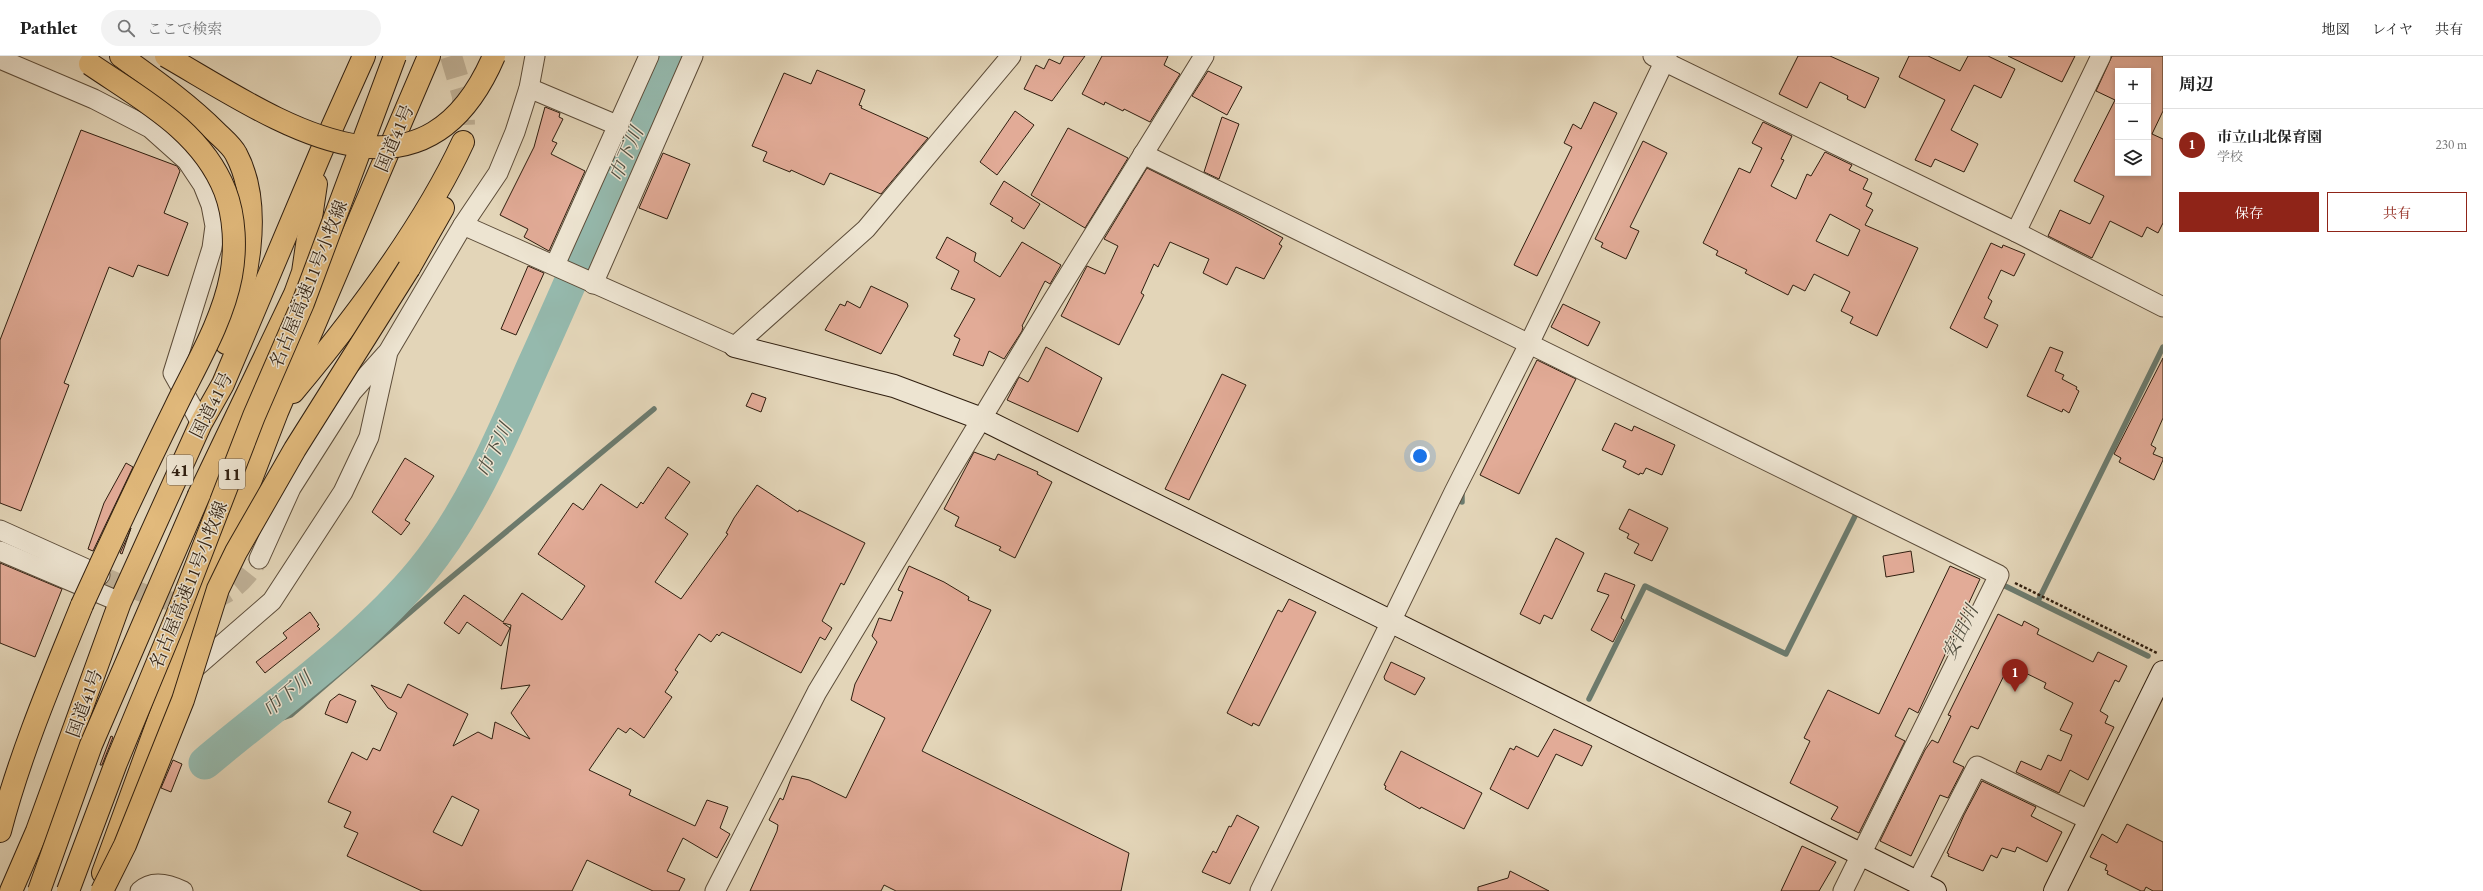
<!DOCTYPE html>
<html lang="ja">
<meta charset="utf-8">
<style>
:root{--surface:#fff;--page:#f2f2f2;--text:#222;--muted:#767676;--line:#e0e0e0;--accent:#8f2418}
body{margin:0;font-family:"EB Garamond","Noto Serif JP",serif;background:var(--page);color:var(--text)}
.controls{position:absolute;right:12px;top:12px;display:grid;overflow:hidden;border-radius:0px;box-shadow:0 2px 6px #0003}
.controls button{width:36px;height:36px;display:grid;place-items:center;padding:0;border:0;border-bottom:1px solid var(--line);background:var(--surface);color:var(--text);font:20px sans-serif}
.you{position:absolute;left:1420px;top:400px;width:14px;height:14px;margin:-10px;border:3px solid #fff;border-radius:50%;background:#1a73e8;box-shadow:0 0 0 6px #1a73e833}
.badge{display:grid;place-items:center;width:26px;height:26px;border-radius:50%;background:var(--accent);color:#fff;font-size:13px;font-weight:700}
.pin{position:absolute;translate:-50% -33px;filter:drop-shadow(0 1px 2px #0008)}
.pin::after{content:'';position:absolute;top:21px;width:14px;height:12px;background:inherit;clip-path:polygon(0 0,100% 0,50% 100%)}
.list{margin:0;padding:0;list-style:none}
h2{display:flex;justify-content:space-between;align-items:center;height:52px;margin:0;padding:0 16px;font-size:17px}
h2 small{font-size:13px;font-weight:400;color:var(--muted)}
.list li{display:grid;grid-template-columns:26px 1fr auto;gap:12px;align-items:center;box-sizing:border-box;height:72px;padding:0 16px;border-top:1px solid var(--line)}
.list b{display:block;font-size:15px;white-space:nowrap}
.list p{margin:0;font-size:13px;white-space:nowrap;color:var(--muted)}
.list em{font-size:13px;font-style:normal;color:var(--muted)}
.actions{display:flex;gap:8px;padding:12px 16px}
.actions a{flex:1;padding:9px 0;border:1px solid var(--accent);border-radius:0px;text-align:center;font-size:14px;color:var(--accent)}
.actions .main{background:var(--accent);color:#fff}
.icon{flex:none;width:22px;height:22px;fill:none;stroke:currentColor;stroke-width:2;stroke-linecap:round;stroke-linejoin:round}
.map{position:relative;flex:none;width:2163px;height:835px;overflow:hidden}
header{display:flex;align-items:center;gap:24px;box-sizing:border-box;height:56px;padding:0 20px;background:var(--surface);border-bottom:1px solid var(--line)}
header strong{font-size:19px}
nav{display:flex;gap:22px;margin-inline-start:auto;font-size:14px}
.search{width:280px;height:36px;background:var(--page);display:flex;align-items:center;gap:10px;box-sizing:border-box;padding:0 14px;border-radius:22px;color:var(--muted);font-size:15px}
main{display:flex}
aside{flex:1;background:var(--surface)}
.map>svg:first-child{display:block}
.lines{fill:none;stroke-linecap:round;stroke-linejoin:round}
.stream{stroke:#6c7b6e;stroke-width:5.5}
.river{stroke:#95b9ad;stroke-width:33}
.building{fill:#e2ab97;stroke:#2f1e0f;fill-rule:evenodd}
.street-tunnel{stroke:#bfb096;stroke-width:19;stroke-dasharray:19 10;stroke-linecap:butt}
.highway-tunnel{stroke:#bfb096;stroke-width:22;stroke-dasharray:22 11;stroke-linecap:butt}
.street-casing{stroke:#5c4c39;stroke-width:21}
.secondary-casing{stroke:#2f1e0f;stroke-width:24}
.highway-casing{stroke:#2f1e0f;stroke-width:24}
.path{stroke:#2f1e0f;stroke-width:2.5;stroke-dasharray:3 2;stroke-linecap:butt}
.street{stroke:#ede4d1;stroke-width:19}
.secondary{stroke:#ede4d1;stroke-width:22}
.highway{stroke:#e2ba7c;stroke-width:22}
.highway-bridge-casing{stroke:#2f1e0f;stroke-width:24;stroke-linecap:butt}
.highway-bridge{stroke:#e2ba7c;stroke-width:22}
.labels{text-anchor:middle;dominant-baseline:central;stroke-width:3;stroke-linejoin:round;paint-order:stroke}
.shield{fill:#ede4d1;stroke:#685949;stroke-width:1}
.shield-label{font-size:17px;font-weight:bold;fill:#2f1e0f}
.street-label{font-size:18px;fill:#2f1e0f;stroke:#ede4d1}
.water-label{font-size:19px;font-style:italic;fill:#4e4c3e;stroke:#ede4d1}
</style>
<header>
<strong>Pathlet</strong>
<div class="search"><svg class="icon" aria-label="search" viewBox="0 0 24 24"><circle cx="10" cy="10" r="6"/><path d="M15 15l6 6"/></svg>ここで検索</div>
<nav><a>地図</a><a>レイヤ</a><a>共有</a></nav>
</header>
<main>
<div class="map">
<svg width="2163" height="835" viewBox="0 0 2163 835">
<rect width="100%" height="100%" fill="#e3d5b8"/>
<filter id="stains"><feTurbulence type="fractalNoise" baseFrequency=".005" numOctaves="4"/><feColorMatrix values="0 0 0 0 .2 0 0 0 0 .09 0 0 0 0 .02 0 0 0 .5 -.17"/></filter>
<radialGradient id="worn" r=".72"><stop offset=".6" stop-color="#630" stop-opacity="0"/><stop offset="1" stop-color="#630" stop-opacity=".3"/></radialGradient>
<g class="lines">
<g class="stream">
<polyline points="1462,446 1462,434"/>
<polyline points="2001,528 2148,600"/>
<polyline points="2038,545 2163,291"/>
<polyline points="1589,643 1645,530 1786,598 1858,454 1860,456"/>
<polyline points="242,676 291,659 436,534 654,353"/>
</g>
<path class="river" d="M205,707C276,647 363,587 422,515C471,455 502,380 533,310C580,207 623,103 669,0"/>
</g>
<g class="building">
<polygon points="1064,0 1085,0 1052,45 1024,33 1036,9 1044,13 1049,3 1060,8"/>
<polygon points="1102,0 1168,0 1164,9 1180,18 1150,66 1124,53 1123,55 1105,46 1104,49 1082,38"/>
<polygon points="1798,0 1830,0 1879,22 1865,52 1847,43 1848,40 1820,26 1807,52 1779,38"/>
<polygon points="1909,0 1928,0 1960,15 1968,0 1988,0 2015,13 2001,42 1974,29 1951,74 1978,88 1964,116 1935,103 1931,111 1915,104 1945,44 1899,21"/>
<polygon points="2008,0 2075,0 2062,26"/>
<path d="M2112,0H2163V55L2152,78L2163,83V167L2158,177L2147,171L2142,181L2110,165L2092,202L2048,180L2060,154L2090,168L2104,140L2074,125L2115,44L2096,35ZM2118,15H2148V117H2118Z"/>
<polygon points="817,14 865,34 859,49 862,50 861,52 928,82 881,138 830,117 824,129 791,114 790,116 763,105 767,96 752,90 784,17 811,28"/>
<polygon points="1208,15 1242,31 1227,59 1192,40"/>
<polygon points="1594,46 1617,57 1537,220 1514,209 1572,91 1564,87 1573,68 1581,73"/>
<polygon points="545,51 560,57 559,61 563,63 552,85 557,87 551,98 585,115 549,195 524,181 528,173 500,159 534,91"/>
<polygon points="1015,55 1034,69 997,119 980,106"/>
<polygon points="1222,61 1239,68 1219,123 1204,116"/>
<path d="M1763,66L1792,80L1781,103L1784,104L1771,130L1796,143L1807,118L1811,120L1825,96L1852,109L1849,114L1868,123L1863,133L1872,137L1866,150L1873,154L1865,169L1918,192L1877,280L1850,267L1853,261L1841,255L1850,236L1814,218L1805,235L1793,229L1788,239L1745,217L1747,214L1716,199L1718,195L1703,187L1739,112L1750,117L1762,92L1752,87ZM1830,158L1860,174L1848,200L1816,185Z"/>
<polygon points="1068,72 1128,102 1085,172 1031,139"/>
<polygon points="81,74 177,110 180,115 164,157 188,167 168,220 138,209 133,221 109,211 64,327 69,329 21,455 0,447 0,284"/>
<polygon points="1643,85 1667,97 1630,171 1639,175 1626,203 1601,191 1603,187 1595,183"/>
<polygon points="663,97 690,108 667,163 639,152"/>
<polygon points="1147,112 1241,159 1283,182 1279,188 1282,190 1264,223 1236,211 1227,229 1203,217 1209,203 1170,186 1158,211 1154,208 1141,237 1144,239 1119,289 1061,260 1087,210 1105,218 1118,190 1104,183"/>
<polygon points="1004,125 1040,148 1024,173 1011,165 1013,162 990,148"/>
<polygon points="947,181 976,197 974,205 1000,221 1022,186 1061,209 1050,228 1045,225 1022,270 1023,271 1022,275 1004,303 989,295 983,310 953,299 960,283 954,280 975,243 951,233 959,215 936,202"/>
<polygon points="1991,187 2002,192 2003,189 2025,198 2014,220 2001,214 1988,242 1992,245 1984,262 1998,269 1987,292 1950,272"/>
<polygon points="528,210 544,217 516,279 501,273"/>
<polygon points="871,230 907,247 908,250 881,298 825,274 840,248 845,250 847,245 860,252"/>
<polygon points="1563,248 1600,266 1588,290 1551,271"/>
<polygon points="1046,291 1102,322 1078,376 1007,344 1019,321 1028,326 1030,323"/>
<polygon points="2050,291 2063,296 2055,315 2064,319 2062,323 2077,331 2076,333 2079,335 2069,357 2063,353 2062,356 2027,340"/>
<polygon points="2163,302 2163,362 2151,389 2156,392 2153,398 2163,402 2163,404 2154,424 2119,406 2121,402 2114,398"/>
<polygon points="1537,304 1576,323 1519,438 1480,419"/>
<polygon points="1222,318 1246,329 1189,444 1165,433"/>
<polygon points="752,337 766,342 761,356 746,350"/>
<polygon points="1615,367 1632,375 1634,370 1675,389 1662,419 1646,412 1643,418 1640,417 1639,419 1623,411 1626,405 1602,394"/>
<polygon points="974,396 995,404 998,398 1038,416 1037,418 1052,426 1015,502 999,494 1001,491 955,470 959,461 944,453"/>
<polygon points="405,402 434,420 405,464 410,467 401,479 372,456"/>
<polygon points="126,407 133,411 93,495 88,493 104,447"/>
<path d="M668,411L690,426L665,462L688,478L655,526L681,543L728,478L726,477L734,462L757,429L798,456L799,454L865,487L844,529L841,527L822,565L832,572L825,584L820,581L801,617L722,576L719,580L717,578L711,586L699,578L675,614L678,616L665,636L672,641L644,682L630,672L626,677L618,672L589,714L631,734L629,739L695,770L707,744L728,751L720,772L730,778L717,802L683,782L667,815L685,823L679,835H653L587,804L572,835H422L347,800L358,777L344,771L351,756L328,746L352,696L367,704L373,692L380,695L397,657L388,652L371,629L401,642L408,628L468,658L453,690L478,676L492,683L495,666L530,683L511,657L530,629L501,633L511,569L503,567L510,572L501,590L467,566L459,578L444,567L464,539L503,566L522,537L562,564L585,530L538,498L573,447L583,454L601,428L637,452L641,446L643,448ZM452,740L479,754L462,790L433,776Z"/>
<polygon points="1629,453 1668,472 1652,505 1634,497 1639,488 1627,482 1629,478 1619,473"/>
<polygon points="131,472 122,498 120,497 128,480"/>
<polygon points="1556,482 1584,497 1552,563 1544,559 1540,568 1520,558"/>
<polygon points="1911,495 1914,516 1886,521 1883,500"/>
<polygon points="0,507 62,533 35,601 0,587"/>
<polygon points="909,510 944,526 969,541 968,544 991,554 922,695 1129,797 1121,835 896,835 884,829 881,835 750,835 777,775 778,769 769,764 780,742 783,744 792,720 809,724 846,742 885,662 851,644 855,628 877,586 872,580 879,562 891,565 903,536 898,534"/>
<polygon points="1950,510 1980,523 1918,657 1909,652 1895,680 1905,685 1859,777 1831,763 1838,751 1790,727 1810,685 1804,682 1828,634 1879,658"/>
<polygon points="1605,517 1635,529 1621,562 1624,564 1613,586 1591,574 1609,539 1597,535"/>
<polygon points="1289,543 1316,556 1259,670 1253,667 1252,670 1227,657 1278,554 1282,556"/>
<polygon points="310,556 319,569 317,570 320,573 265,617 256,606 287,582 283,577"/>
<polygon points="1998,558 2022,570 2024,565 2039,573 2037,578 2093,606 2098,596 2127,610 2119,626 2115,624 2100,655 2108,660 2105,667 2114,671 2088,724 2070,714 2059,737 2016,716 2021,705 2041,714 2048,699 2061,705 2072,679 2060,674 2073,647 2044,632 2046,627 2009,609 1978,673 1971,670 1953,706 1964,711 1963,713 1948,742 1940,739 1911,800 1880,785 1925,694 1932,684 1938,687 1951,660 1948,659"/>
<polygon points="1391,606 1425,622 1415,639 1385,624 1384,621"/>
<polygon points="339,638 356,645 347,667 325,658 330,645"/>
<polygon points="1554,673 1592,690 1582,710 1556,698 1528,753 1490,733 1510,692 1514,694 1516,690 1538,701"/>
<polygon points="111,680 113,681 102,709 100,709"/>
<polygon points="1401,695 1482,737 1464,773 1421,751 1420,753 1385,733 1386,730 1384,729"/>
<polygon points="173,704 182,708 171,736 161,732"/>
<polygon points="1982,725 2036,751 2031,760 2062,776 2047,806 2017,791 2015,796 2002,792 1997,802 1991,799 1983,815 1948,800 1949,798 1947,797 1964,759"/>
<polygon points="1237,759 1259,771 1230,828 1202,816 1213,795 1216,797 1229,770 1231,771"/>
<polygon points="2127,768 2163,786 2163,835 2153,835 2146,831 2144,835 2141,835 2107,818 2108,815 2105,814 2107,809 2090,801 2102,778 2117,787"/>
<polygon points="1802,790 1836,806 1819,835 1781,835"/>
<polygon points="1510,815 1549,835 1478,835 1478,831 1508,822"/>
</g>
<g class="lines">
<path class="street-tunnel" d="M100,519C160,545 217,573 259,503"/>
<polyline class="highway-tunnel" points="451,0 463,40 464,69"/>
<g class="street-casing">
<g id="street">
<polyline points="1653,0 2016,176 2163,251"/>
<polyline points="0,3 94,43 150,72 187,105 203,129 211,149 215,170 212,192 173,317 201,367"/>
<polyline points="529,32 619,70"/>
<polyline points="1143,98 1999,519 1843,835"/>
<polyline points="463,169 735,290 866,173 1011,0"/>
<polyline points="2016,176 2101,0"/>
<polyline points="555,209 649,0"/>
<polyline points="593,228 693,0"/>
<polyline points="0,474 100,519"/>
<polyline points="0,495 120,546"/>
<polyline points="259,503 291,432 352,336 386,298"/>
<polyline points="188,618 272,545 343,436 369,381 388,296 463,169 498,117 515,76 529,32 535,0"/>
<polyline points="1917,826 1977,710 2089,764"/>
<path d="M140,835C153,823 169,828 183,835"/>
<polyline points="715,835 817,636 1053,244 1204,0"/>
<polyline points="1260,835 1454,436 1529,288 1667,0"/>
</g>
</g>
<g class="secondary-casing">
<g id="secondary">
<polyline points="735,290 894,330 982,363 1935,835"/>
<polyline points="2055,835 2163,616"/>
</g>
</g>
<g class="highway-casing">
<g id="highway">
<path d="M121,0C154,24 187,47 216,76C222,82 232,90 236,98C265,152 246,233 226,287"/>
<polyline points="409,212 443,152"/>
<path d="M293,336C355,262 422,174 463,86"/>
<polyline points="199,439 295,238 303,216 316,128"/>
<path d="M0,775C20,698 52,623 82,549"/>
<polyline points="103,817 170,633 277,356 429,0"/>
<polyline points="11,835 37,775 120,546 201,367 223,328 321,96 364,0"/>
</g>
</g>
<polyline class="path" points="2015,527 2157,597"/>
<use href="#street" class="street"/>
<use href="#secondary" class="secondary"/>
<use href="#highway" class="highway"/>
<g class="highway-bridge-casing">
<g id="highway-bridge">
<path d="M166,0C274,62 421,170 494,0"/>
<path d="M82,549C112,483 143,417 175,352C195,310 222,267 231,220C236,193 235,161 225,135C201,74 141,43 90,8"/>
<polyline points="39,835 91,689 199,439"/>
<polyline points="68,835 116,707 178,557 254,360 303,247 395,0"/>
<polyline points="102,835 125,789 183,644 218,533 236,496 295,393 409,212"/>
</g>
</g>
<use href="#highway-bridge" class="highway-bridge"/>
</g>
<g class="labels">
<g class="shield">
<rect x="167" y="399" width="26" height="30" rx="3"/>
<rect x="219" y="403" width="26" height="30" rx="3"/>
</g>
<g class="shield-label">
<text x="180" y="414">41</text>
<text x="232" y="418">11</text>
</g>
<g class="street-label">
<text transform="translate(394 82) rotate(-67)">国道41号</text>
<text transform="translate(308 228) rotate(-68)">名古屋高速11号小牧線</text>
<text transform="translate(211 349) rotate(-63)">国道41号</text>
<text transform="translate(188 529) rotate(-68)">名古屋高速11号小牧線</text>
<text transform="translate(84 647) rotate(-70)">国道41号</text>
</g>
<g class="water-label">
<text transform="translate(626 98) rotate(-66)">巾下川</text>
<text transform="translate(494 394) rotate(-64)">巾下川</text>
<text transform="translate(1960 576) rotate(-64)">安田川</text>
<text transform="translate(287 638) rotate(-40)">巾下川</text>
</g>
</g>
<rect width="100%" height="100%" filter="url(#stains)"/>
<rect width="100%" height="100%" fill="url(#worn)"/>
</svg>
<div class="controls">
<button>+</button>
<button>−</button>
<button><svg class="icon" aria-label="layers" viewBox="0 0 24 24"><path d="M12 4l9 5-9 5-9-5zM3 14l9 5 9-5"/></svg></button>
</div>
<div class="you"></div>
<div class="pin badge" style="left:2015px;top:636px">1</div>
</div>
<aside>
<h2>周辺<small></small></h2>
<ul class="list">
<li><span class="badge">1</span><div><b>市立山北保育園</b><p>学校</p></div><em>230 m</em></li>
</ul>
<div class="actions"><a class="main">保存</a><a>共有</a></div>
</aside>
</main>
